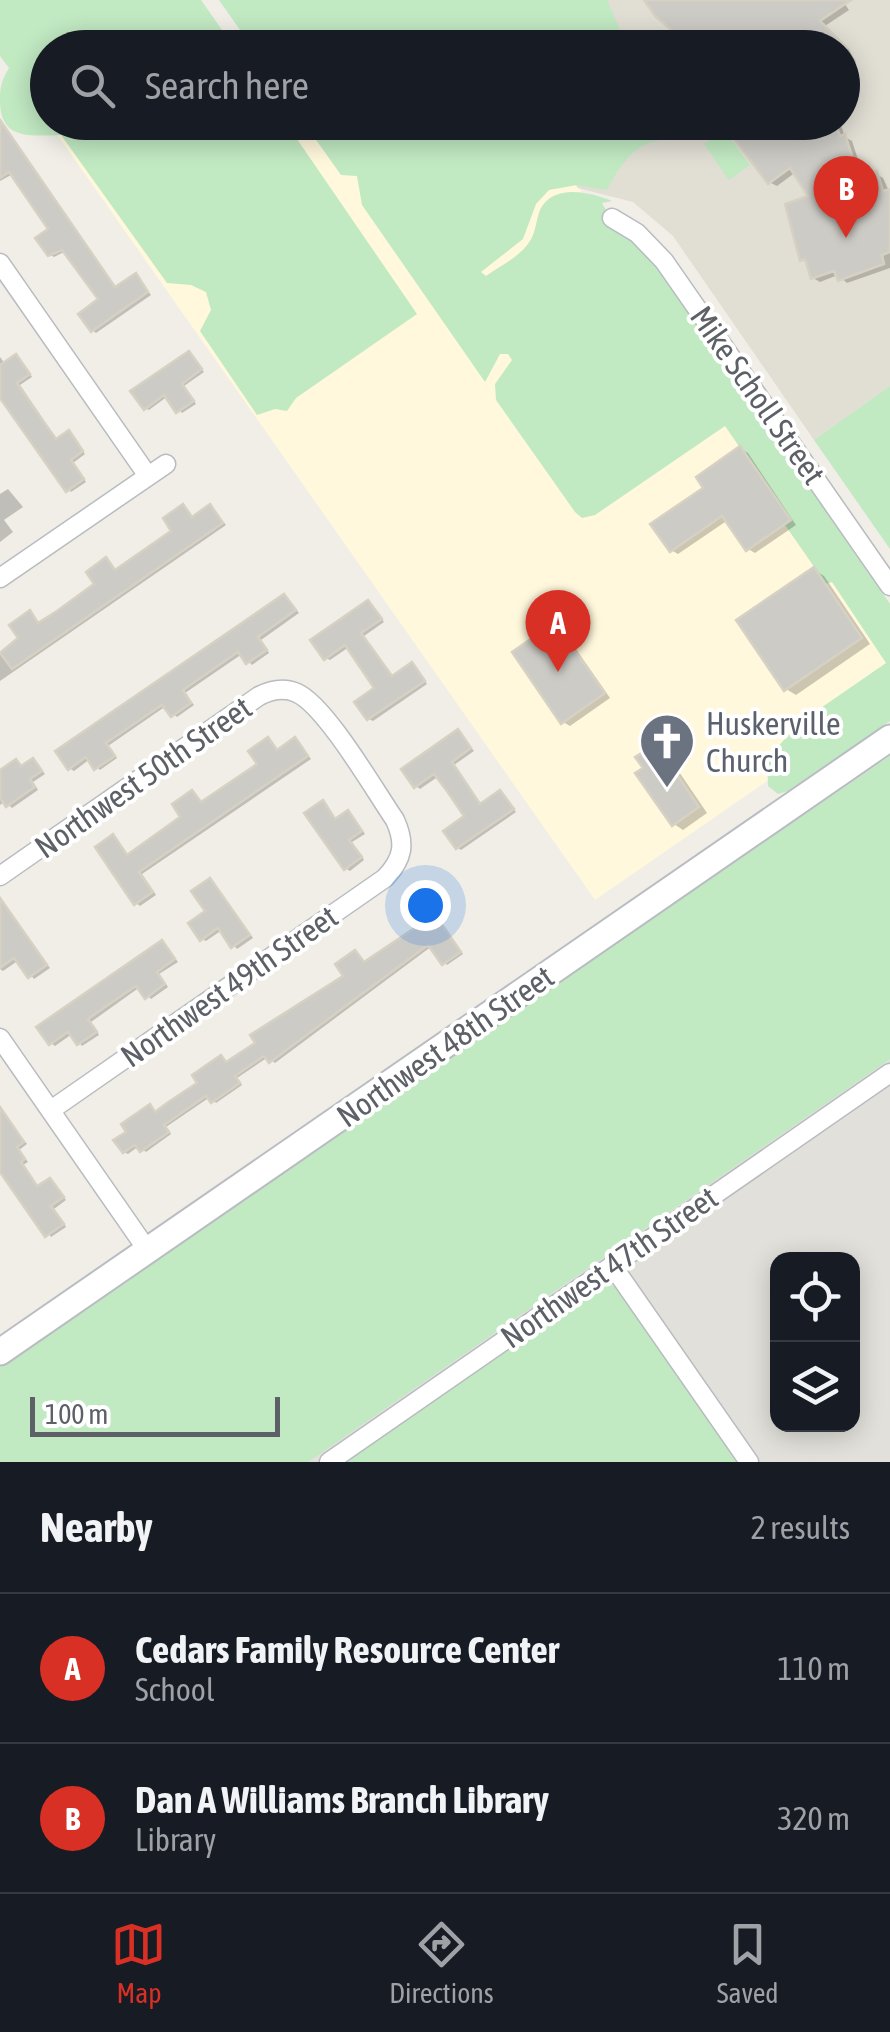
<!DOCTYPE html>
<style>
:root{--surface:#171b24;--page:#20242c;--text:#f1f3f6;--muted:#9ea1a6;--line:#363941;--accent:#d93025}
body{margin:0;font-family:"Asap Condensed",sans-serif;background:var(--page);color:var(--text)}
.controls{position:absolute;right:30px;bottom:30px;display:grid;overflow:hidden;border-radius:20px;box-shadow:0 5px 25px #0003}
.controls button{width:90px;height:90px;display:grid;place-items:center;padding:0;border:0;border-bottom:2px solid var(--line);background:var(--surface);color:var(--text);font:50px sans-serif}
.scale{position:absolute;left:30px;bottom:25px;width:250px;box-sizing:border-box;padding-left:10px;border:5px solid #5d6167;border-top:0;font-size:28px;line-height:35px;white-space:nowrap;color:#5d6167;-webkit-text-stroke:8px #fff;paint-order:stroke}
.you{position:absolute;left:425px;top:905px;width:35px;height:35px;margin:-25px;border:8px solid #fff;border-radius:50%;background:#1a73e8;box-shadow:0 0 0 15px #1a73e833}
.badge{display:grid;place-items:center;width:65px;height:65px;border-radius:50%;background:var(--accent);color:#fff;font-size:32px;font-weight:700}
.pin{position:absolute;translate:-50% -82px;filter:drop-shadow(0 2px 5px #0008)}
.pin::after{content:'';position:absolute;top:52px;width:35px;height:30px;background:inherit;clip-path:polygon(0 0,100% 0,50% 100%)}
.list{margin:0;padding:0;list-style:none}
h2{display:flex;justify-content:space-between;align-items:center;height:130px;margin:0;padding:0 40px;font-size:42px}
h2 small{font-size:32px;font-weight:400;color:var(--muted)}
.list li{display:grid;grid-template-columns:65px 1fr auto;gap:30px;align-items:center;box-sizing:border-box;height:150px;padding:0 40px;border-top:2px solid var(--line)}
.list b{display:block;font-size:38px;white-space:nowrap}
.list p{margin:0;font-size:32px;white-space:nowrap;color:var(--muted)}
.list em{font-size:32px;font-style:normal;color:var(--muted)}
.icon{flex:none;width:55px;height:55px;fill:none;stroke:currentColor;stroke-width:2;stroke-linecap:round;stroke-linejoin:round}
.map{position:relative;flex:none;width:890px;height:1462px;overflow:hidden}
.search{position:absolute;background:var(--surface);box-shadow:0 5px 25px #0003;left:30px;right:30px;top:30px;height:110px;display:flex;align-items:center;gap:25px;box-sizing:border-box;padding:0 35px;border-radius:55px;color:var(--muted);font-size:38px}
.sheet{height:430px;background:var(--surface)}
nav{display:flex;justify-content:space-around;align-items:center;box-sizing:border-box;height:140px;border-top:2px solid var(--line);background:var(--surface);font-size:28px;color:var(--muted)}
nav a{display:grid;justify-items:center;gap:5px}
nav .on{color:var(--accent)}
.map>svg:first-child{display:block}
.commercial{fill:#fff8dc}
.industrial{fill:#e1e0da;fill-rule:evenodd}
.education{fill:#e1ded4}
.green{fill:#c1e9c2}
.shadow{fill:#0003}
.building{fill:#cdcbc5;stroke:#d6d1c3;stroke-width:2.5}
.lines{fill:none;stroke-linecap:round;stroke-linejoin:round}
.minor-casing{stroke:#b8bbc0;stroke-width:21}
.secondary-casing{stroke:#b9bcc2;stroke-width:29}
.minor{stroke:#fff;stroke-width:18}
.secondary{stroke:#fff;stroke-width:25}
.labels{text-anchor:middle;dominant-baseline:central;stroke-width:8;stroke-linejoin:round;paint-order:stroke}
.street-label{font-size:32px;fill:#5d6167;stroke:#fff}
.worship-label{font-size:32px;fill:#5b616d;stroke:#fff;text-anchor:start}
</style>
<div class="map">
<svg width="890" height="1462" viewBox="0 0 890 1462">
<rect width="100%" height="100%" fill="#f0eee6"/>
<polygon class="commercial" points="49,123 533,123 890,628 890,696 595,900"/>
<path class="industrial" d="M890,777V1462H0ZM778,1260H852V1424H778Z"/>
<polygon class="education" points="449,0 890,0 890,386 814,440 673,236 633,202 578,188 533,123 842,122 842,48 482,47"/>
<g class="green">
<path d="M0,0H201L234,47L48,48V122L286,123L417,314L296,398L287,411L275,409L257,415L200,331L211,310L206,292L191,285L167,283L61,135C29,136 0,140 0,100C0,86 2,80 9,68L0,56Z"/>
<polygon points="219,0 607,0 624,39 619,42 622,48 611,47 619,42 615,40 604,48 252,47"/>
<path d="M304,123H677L674,138C637,141 625,156 607,190L577,185L549,190L536,204L523,239L481,272L486,276C500,266 521,256 530,241C536,232 536,220 540,210C553,183 590,192 612,201L602,203L618,232L631,238L652,259L890,604V721L788,791L778,794L768,786L767,758L802,721L886,663L832,582L826,584L785,525L790,520L725,426L595,515L582,518L575,512L496,400L495,384L512,360L508,354H500L485,382L362,205L357,176L341,175Z"/>
<polygon points="724,130 750,165 729,180 704,144"/>
<polygon points="890,386 890,549 814,440"/>
<polygon points="890,756 890,1059 308,1462 0,1462 0,1365 127,1282 200,1228"/>
<polygon points="594,1284 614,1286 623,1293 739,1462 338,1462"/>
</g>
<g class="shadow">
<polygon points="647,0 842,0 849,10 825,26 848,48 856,62 850,65 854,87 851,104 842,107 842,48"/>
<polygon points="0,121 117,289 136,276 151,295 96,333 92,330 102,300 66,251 54,257 49,254 52,229 13,174 0,181"/>
<polygon points="729,122 840,122 845,137 852,141 864,178 876,174 883,178 890,193 890,268 847,283 838,275 820,282 813,278 809,263 802,259 812,198 796,172 777,186 769,182"/>
<polygon points="189,354 204,372 184,386 196,404 182,413 168,396 149,410 145,408"/>
<polygon points="0,357 5,364 16,357 20,359 32,377 20,385 58,441 69,433 85,454 73,463 86,482 71,492 0,392"/>
<polygon points="741,449 748,453 796,525 755,553 748,549 728,520 678,554 671,550 706,489"/>
<polygon points="8,489 23,507 4,520 13,532 0,542 0,494"/>
<polygon points="183,507 193,519 211,507 226,525 0,681 0,653 21,638 30,613 40,625 98,585 106,560 117,572 175,532"/>
<polygon points="814,570 824,576 870,644 796,695 786,689"/>
<polygon points="285,597 299,613 261,640 269,653 252,665 242,654 185,693 194,705 177,717 166,706 108,746 117,758 100,770 90,759 74,771 69,768"/>
<polygon points="369,603 384,622 364,636 383,663 393,677 412,665 427,684 373,721 369,719 378,688 349,647 330,660 326,658"/>
<polygon points="555,625 562,629 610,698 570,726 563,722"/>
<polygon points="458,732 474,751 454,765 482,806 501,793 516,812 461,850 457,847 467,817 439,776 420,789 416,786"/>
<polygon points="268,740 279,752 295,740 311,759 142,874 156,895 140,906 136,903 113,837 129,857 184,817 192,793 203,804 260,764"/>
<polygon points="648,752 659,760 663,757 673,763 707,813 683,830 674,824 647,769"/>
<polygon points="33,761 45,774 33,782 38,790 12,808 5,801 0,805 0,774 16,762 23,768"/>
<polygon points="323,803 337,820 348,813 352,815 365,834 352,842 364,860 350,871 345,868"/>
<polygon points="211,881 253,938 237,949 222,930 206,941 202,939 209,912"/>
<polygon points="421,897 463,954 447,965 432,946 275,1063 268,1057 237,1078 242,1085 216,1103 210,1097 166,1127 171,1134 146,1152 139,1146 128,1154 124,1152 129,1132 150,1107 157,1113 200,1083 221,1058 228,1064 347,977 355,953 366,964 419,928"/>
<polygon points="8,911 50,968 34,979 19,960 3,971 0,969 0,917"/>
<polygon points="162,943 178,962 159,974 168,987 151,999 140,987 91,1022 99,1035 82,1046 72,1034 55,1046 51,1043"/>
<polygon points="4,1115 27,1144 19,1150 28,1162 23,1165 39,1188 50,1180 66,1200 54,1209 66,1227 51,1237 0,1163 0,1118"/>
</g>
<g class="building">
<polygon points="644,0 851,0 820,21 847,48 692,48 655,16"/>
<polygon points="0,120 115,287 136,273 148,292 91,332 78,314 98,299 62,250 48,256 35,238 48,229 9,172 0,178"/>
<polygon points="726,122 835,122 840,136 845,134 859,178 877,171 883,191 890,189 890,252 882,255 884,264 838,281 834,271 811,279 805,259 800,261 785,204 808,196 790,168 768,184 726,128 729,127"/>
<polygon points="189,351 202,369 182,384 194,401 176,413 164,395 144,410 130,391"/>
<polygon points="16,354 30,374 17,383 43,421 56,439 69,430 83,451 71,460 84,479 66,492 0,398 0,365"/>
<polygon points="740,446 791,520 746,551 722,516 670,552 650,524 703,488 696,477"/>
<polygon points="183,504 192,517 210,504 223,523 12,669 0,653 18,638 9,625 30,610 38,623 57,611 94,584 86,572 106,557 115,570 171,531 163,518"/>
<polygon points="814,567 862,638 784,691 736,620"/>
<polygon points="284,594 296,610 258,637 267,650 246,664 238,652 183,690 191,703 171,717 162,705 106,743 115,756 94,770 86,757 68,770 55,751"/>
<polygon points="368,600 382,619 361,633 379,658 392,676 412,662 425,681 367,720 354,702 374,688 345,645 324,660 310,640"/>
<polygon points="555,622 605,693 561,724 512,652"/>
<polygon points="458,729 471,748 452,762 480,804 500,790 514,809 456,849 443,831 464,816 447,791 434,774 414,788 401,769"/>
<polygon points="268,737 277,750 295,737 308,756 139,872 153,892 134,905 95,847 113,834 127,855 180,817 172,804 192,790 201,802 257,764 248,751"/>
<polygon points="648,749 655,760 663,754 699,807 672,826 635,773 643,768 635,757"/>
<polygon points="33,758 42,771 30,779 35,787 6,807 0,798 0,770 16,759 21,766"/>
<polygon points="323,800 335,819 348,810 362,831 349,840 362,857 344,870 304,813"/>
<polygon points="210,878 250,935 231,948 218,928 200,941 188,923 205,911 191,891"/>
<polygon points="421,894 461,952 442,965 428,945 269,1063 264,1056 235,1076 240,1083 211,1103 206,1096 164,1125 169,1132 140,1152 135,1145 123,1153 113,1140 126,1132 121,1124 150,1104 155,1112 167,1103 197,1083 192,1075 221,1055 226,1062 255,1043 250,1035 343,976 335,964 355,950 364,962 416,927 402,908"/>
<polygon points="0,898 47,965 28,978 14,958 0,968"/>
<polygon points="162,940 175,959 157,972 165,984 145,999 136,986 108,1005 88,1019 97,1032 77,1045 68,1032 49,1045 36,1027"/>
<polygon points="0,1107 24,1142 17,1147 25,1159 21,1162 37,1186 50,1178 64,1197 51,1206 64,1224 45,1237 0,1172"/>
</g>
<g class="lines">
<g class="minor-casing">
<g id="minor">
<polyline points="612,218 637,233 664,261 890,586"/>
<polyline points="0,263 148,476"/>
<polyline points="0,578 166,464"/>
<path d="M0,876L259,696C271,690 284,687 297,693C326,706 375,791 395,820C406,844 403,859 385,878L51,1110"/>
<polyline points="0,1038 148,1251"/>
<polyline points="612,1265 749,1462"/>
<polyline points="329,1462 890,1073"/>
</g>
</g>
<g class="secondary-casing">
<polyline id="secondary" points="0,1352 890,738"/>
</g>
<use href="#minor" class="minor"/>
<use href="#secondary" class="secondary"/>
</g>
<defs>
<g id="church-pin" transform="scale(2.875)"><path d="M0 17L-7.5 6A9.5 9.5 0 1 1 7.5 6Z" fill="#6b7280" stroke="#fff"/><path d="M-1.2-6h2.4v3.5h3.3v2.4h-3.3V6h-2.4V-.1h-3.3v-2.4h3.3Z" fill="#fff"/></g>
</defs>
<g fill-rule="evenodd">
<use href="#church-pin" x="667" y="741"/>
</g>
<g class="labels">
<g class="street-label">
<text transform="translate(758 395) rotate(55)">Mike Scholl Street</text>
<text transform="translate(143 777) rotate(-35)">Northwest 50th Street</text>
<text transform="translate(229 986) rotate(-35)">Northwest 49th Street</text>
<text transform="translate(445 1046) rotate(-35)">Northwest 48th Street</text>
<text transform="translate(609 1267) rotate(-35)">Northwest 47th Street</text>
</g>
<g class="worship-label">
<text x="706" y="723">Huskerville<tspan x="706" dy="37">Church</tspan></text>
</g>
</g>
</svg>
<div class="controls">
<button><svg class="icon" aria-label="locate" viewBox="0 0 24 24"><circle cx="12" cy="12" r="6"/><path d="M12 2v4M12 18v4M2 12h4M18 12h4"/></svg></button>
<button><svg class="icon" aria-label="layers" viewBox="0 0 24 24"><path d="M12 4l9 5-9 5-9-5zM3 14l9 5 9-5"/></svg></button>
</div>
<div class="scale">100 m</div>
<div class="you"></div>
<div class="pin badge" style="left:558px;top:672px">A</div>
<div class="pin badge" style="left:846px;top:238px">B</div>
<div class="search"><svg class="icon" aria-label="search" viewBox="0 0 24 24"><circle cx="10" cy="10" r="6"/><path d="M15 15l6 6"/></svg>Search here</div>
</div>
<section class="sheet">
<h2>Nearby<small>2 results</small></h2>
<ul class="list">
<li><span class="badge">A</span><div><b>Cedars Family Resource Center</b><p>School</p></div><em>110 m</em></li>
<li><span class="badge">B</span><div><b>Dan A Williams Branch Library</b><p>Library</p></div><em>320 m</em></li>
</ul>
</section>
<nav>
<a class="on"><svg class="icon" aria-label="map" viewBox="0 0 24 24"><path d="M3 6l6-2 6 2 6-2v14l-6 2-6-2-6 2zM9 4v14M15 6v14"/></svg>Map</a>
<a><svg class="icon" aria-label="directions" viewBox="0 0 24 24"><path d="M12 3l9 9-9 9-9-9zM9 14v-3h6M13 9l2 2-2 2"/></svg>Directions</a>
<a><svg class="icon" aria-label="saved" viewBox="0 0 24 24"><path d="M7 4h10v16l-5-4-5 4z"/></svg>Saved</a>
</nav>
